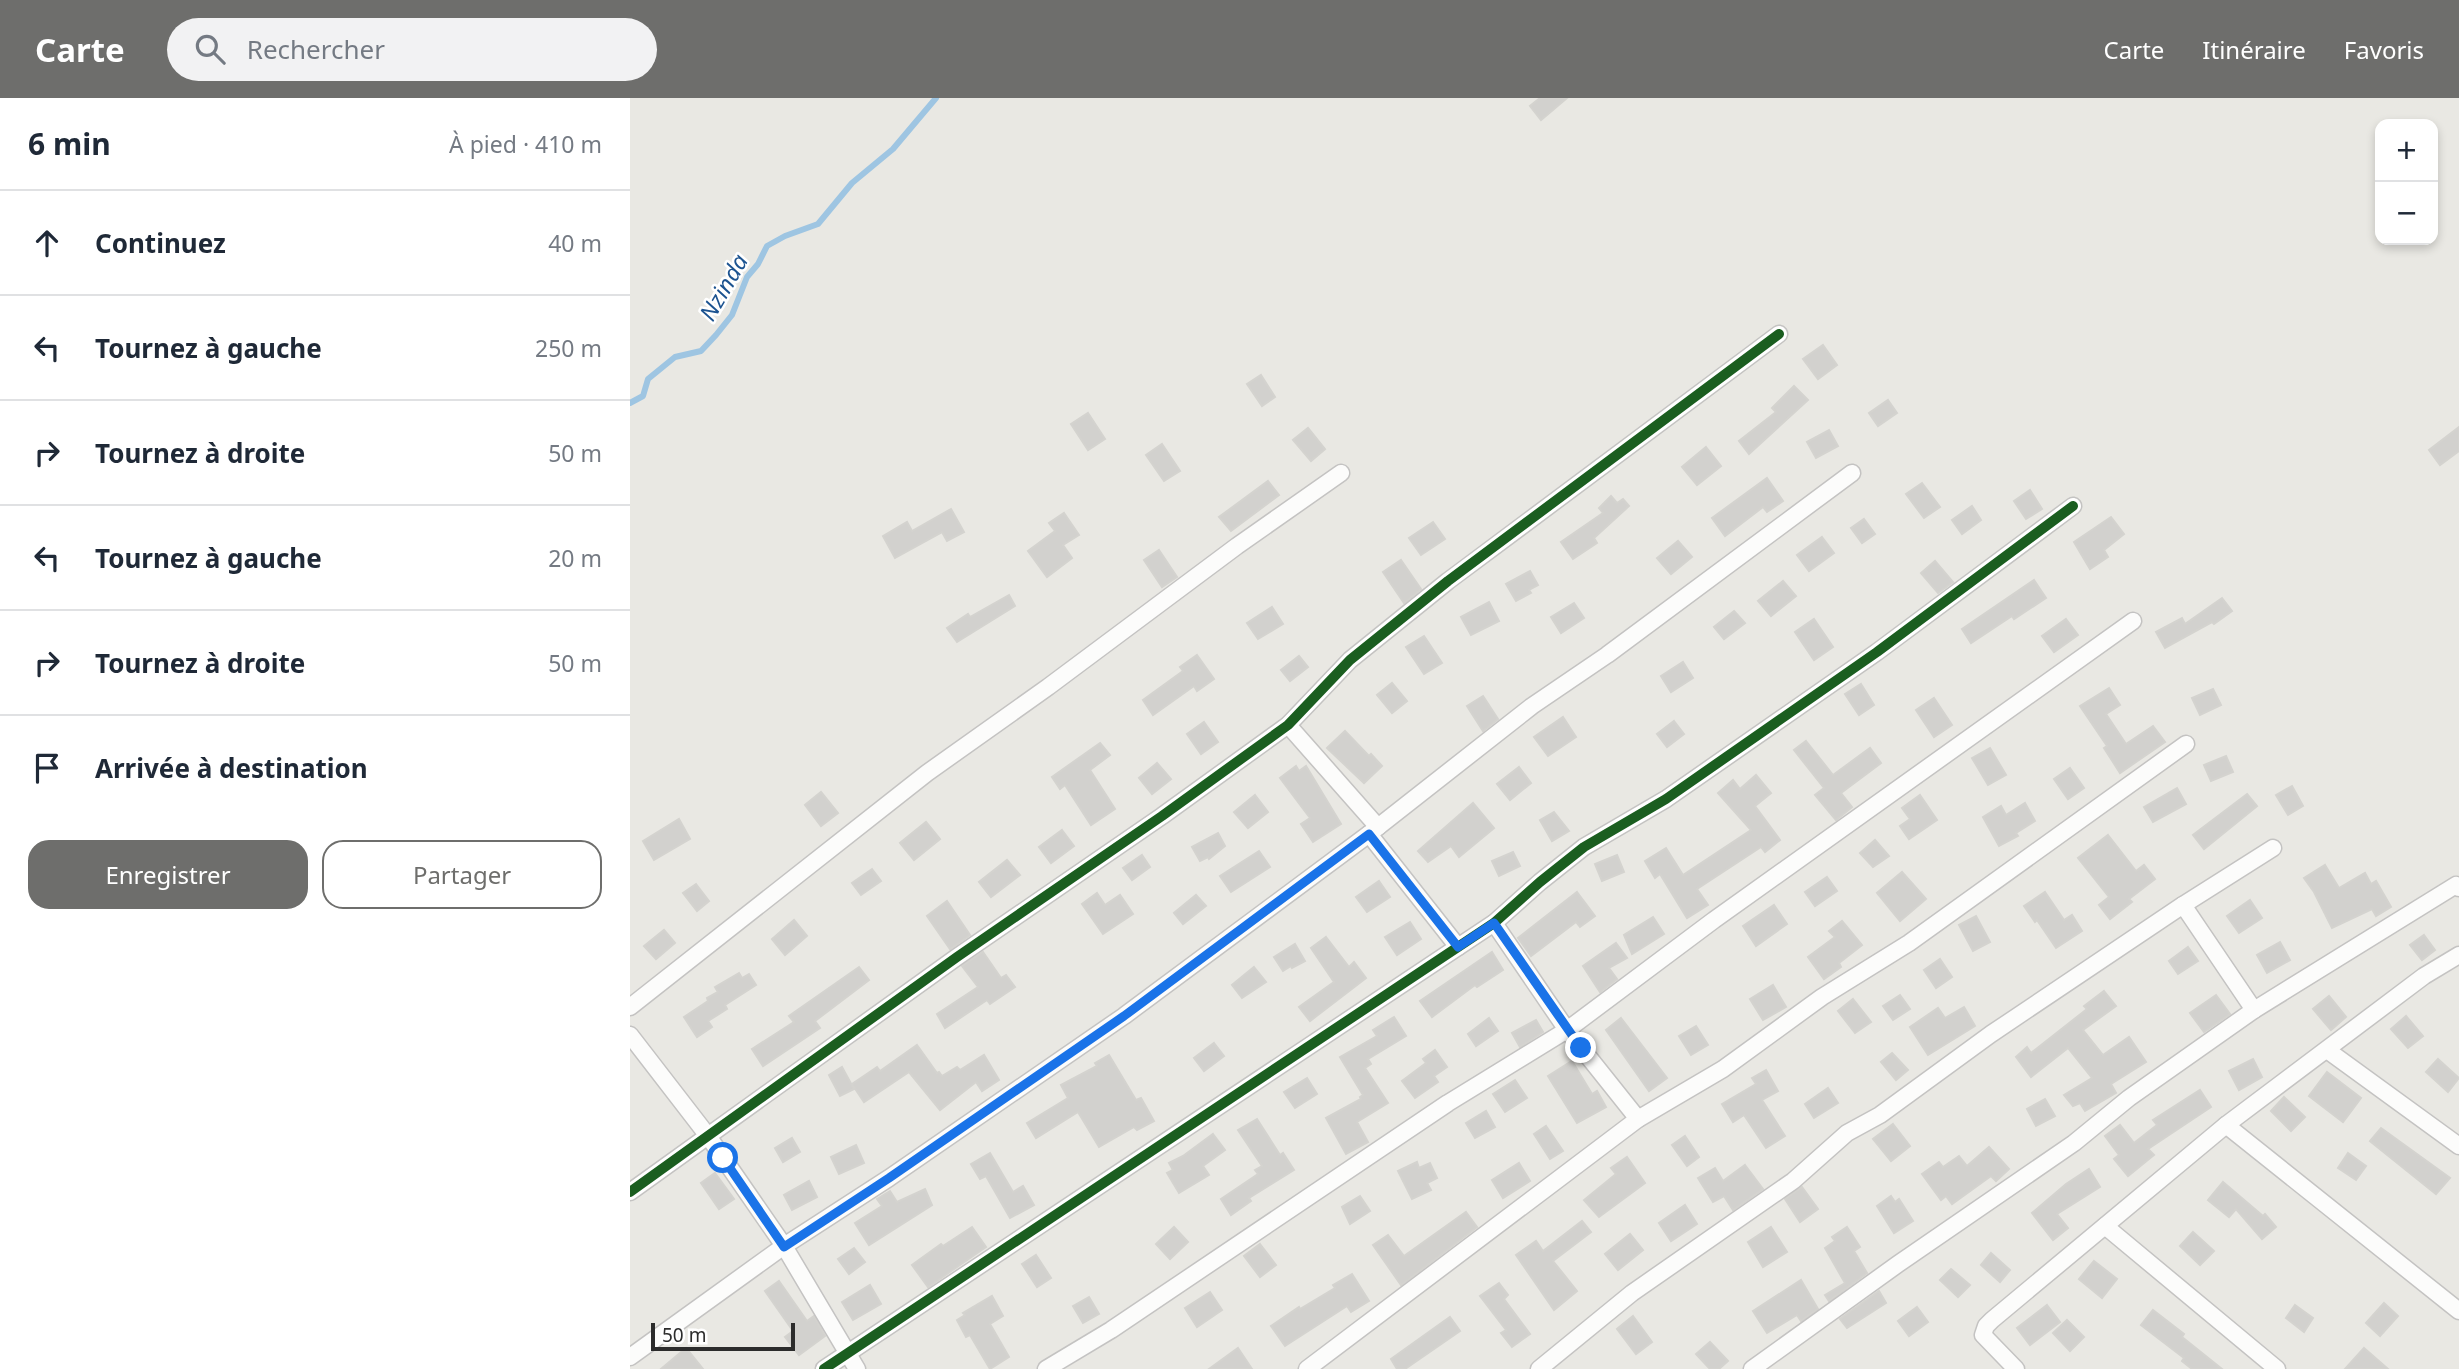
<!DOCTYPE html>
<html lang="fr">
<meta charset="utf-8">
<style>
:root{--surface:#fff;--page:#f2f2f3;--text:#1f2937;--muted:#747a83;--line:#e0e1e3;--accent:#6e6e6c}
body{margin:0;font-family:"Noto Sans",sans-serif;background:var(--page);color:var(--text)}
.controls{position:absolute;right:21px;top:21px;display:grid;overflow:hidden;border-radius:14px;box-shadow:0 4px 10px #0003}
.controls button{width:63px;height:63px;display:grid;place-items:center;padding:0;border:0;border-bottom:2px solid var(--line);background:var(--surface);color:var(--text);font:35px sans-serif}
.scale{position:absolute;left:21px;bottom:18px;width:144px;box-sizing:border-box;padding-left:7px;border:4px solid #2c2c2c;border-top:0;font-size:19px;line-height:24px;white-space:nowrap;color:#2c2c2c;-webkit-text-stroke:5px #fff;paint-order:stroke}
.stop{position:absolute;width:21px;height:21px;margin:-16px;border:5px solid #1a73e8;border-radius:50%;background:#fff}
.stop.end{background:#1a73e8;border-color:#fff;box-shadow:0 2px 7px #0008}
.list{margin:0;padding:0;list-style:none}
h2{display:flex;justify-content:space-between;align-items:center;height:91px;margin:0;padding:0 28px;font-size:30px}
h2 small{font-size:23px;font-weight:400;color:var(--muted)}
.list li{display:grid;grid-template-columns:46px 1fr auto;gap:21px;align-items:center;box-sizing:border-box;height:105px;padding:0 28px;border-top:2px solid var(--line)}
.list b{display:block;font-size:26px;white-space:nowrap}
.list em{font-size:23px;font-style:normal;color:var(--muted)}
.actions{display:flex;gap:14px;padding:21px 28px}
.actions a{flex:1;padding:16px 0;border:2px solid var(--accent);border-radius:21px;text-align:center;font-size:24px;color:var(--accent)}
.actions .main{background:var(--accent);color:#fff}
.icon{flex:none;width:38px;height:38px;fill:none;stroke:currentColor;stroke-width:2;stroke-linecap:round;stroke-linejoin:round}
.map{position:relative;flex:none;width:1829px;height:1271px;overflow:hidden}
header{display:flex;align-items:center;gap:42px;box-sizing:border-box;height:98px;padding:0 35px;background:var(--accent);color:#fff}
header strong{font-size:33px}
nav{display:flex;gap:38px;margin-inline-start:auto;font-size:24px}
.search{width:490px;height:63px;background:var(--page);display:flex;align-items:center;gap:18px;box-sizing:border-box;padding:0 24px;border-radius:38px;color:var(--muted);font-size:26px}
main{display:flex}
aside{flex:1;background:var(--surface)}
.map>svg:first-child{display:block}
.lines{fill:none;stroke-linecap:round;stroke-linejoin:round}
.stream{stroke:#9ec5e2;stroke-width:6}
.building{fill:#d2d1ce;stroke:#d4d3cf;stroke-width:2}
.minor-casing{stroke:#c4c3c2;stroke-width:19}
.minor{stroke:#fcfcfb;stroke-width:16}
.cycleway-casing{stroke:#fff;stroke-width:15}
.cycleway{stroke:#1b5e20;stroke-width:10}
.route{stroke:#1a73e8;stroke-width:9}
.labels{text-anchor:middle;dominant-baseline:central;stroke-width:5;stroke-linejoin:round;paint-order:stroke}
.water-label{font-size:23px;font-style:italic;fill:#1c5390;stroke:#fff}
</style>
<header>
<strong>Carte</strong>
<div class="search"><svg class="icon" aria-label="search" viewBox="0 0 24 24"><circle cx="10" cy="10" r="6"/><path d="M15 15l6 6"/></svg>Rechercher</div>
<nav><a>Carte</a><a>Itinéraire</a><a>Favoris</a></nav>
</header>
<main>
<aside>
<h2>6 min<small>À pied · 410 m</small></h2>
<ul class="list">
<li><svg class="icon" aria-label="ahead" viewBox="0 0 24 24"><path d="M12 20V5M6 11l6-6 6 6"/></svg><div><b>Continuez</b></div><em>40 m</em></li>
<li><svg class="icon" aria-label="left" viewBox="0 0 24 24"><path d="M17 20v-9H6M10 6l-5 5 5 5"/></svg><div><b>Tournez à gauche</b></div><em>250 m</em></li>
<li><svg class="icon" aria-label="right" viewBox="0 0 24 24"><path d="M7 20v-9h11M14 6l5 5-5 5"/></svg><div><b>Tournez à droite</b></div><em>50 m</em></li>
<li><svg class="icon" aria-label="left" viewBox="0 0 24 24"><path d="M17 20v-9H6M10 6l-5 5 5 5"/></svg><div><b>Tournez à gauche</b></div><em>20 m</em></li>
<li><svg class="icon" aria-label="right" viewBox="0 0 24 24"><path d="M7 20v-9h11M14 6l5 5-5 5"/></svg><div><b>Tournez à droite</b></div><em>50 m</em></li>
<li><svg class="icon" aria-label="arrive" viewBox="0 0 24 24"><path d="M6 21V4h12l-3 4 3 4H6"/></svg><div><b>Arrivée à destination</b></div></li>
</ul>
<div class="actions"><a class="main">Enregistrer</a><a>Partager</a></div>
</aside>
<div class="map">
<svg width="1829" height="1271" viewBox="0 0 1829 1271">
<rect width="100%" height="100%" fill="#e9e8e3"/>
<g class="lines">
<polyline class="stream" points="0,305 13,298 18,281 45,259 71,253 86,237 102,217 117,179 128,166 137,148 155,138 188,126 222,85 263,51 306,0"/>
</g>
<g class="building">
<polygon points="910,0 937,0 911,22 900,8"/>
<polygon points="1193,247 1207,267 1188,281 1173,261"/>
<polygon points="631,277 645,299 632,308 617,286"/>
<polygon points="1164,288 1178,302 1119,356 1109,343 1146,314 1142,310"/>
<polygon points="1258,302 1267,315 1248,328 1239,315"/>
<polygon points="458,315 475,341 458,352 441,326"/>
<polygon points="1829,329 1829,353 1810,367 1799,352"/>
<polygon points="678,330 695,351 681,363 663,342"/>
<polygon points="1199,332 1208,348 1186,360 1177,344"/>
<polygon points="532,346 550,373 534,383 516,357"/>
<polygon points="1076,349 1091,368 1067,387 1052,369"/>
<polygon points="1137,380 1153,403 1137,414 1133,409 1095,438 1082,420"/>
<polygon points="638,383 649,397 601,433 589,419"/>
<polygon points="1292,385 1310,409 1294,420 1276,396"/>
<polygon points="1400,392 1412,411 1396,421 1384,403"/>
<polygon points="981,398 987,405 993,401 999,408 964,440 967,445 943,461 931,444 973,415 969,410"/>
<polygon points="1342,408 1351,422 1332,436 1322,422"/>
<polygon points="321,411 334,434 317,443 312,434 265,460 253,438 277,424 282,433"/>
<polygon points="434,415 449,437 433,447 442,460 417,479 398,453 425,433 419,425"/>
<polygon points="1481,419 1494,436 1474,452 1478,459 1460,471 1444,444"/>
<polygon points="1234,421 1245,436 1232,445 1221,430"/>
<polygon points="803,424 815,441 791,457 779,440"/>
<polygon points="1192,439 1204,455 1179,473 1167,457"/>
<polygon points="1048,443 1062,459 1041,476 1027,460"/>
<polygon points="529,452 547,479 532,489 514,462"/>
<polygon points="771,462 791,491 774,505 753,474"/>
<polygon points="1305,463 1323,484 1308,495 1291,475"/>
<polygon points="900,473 908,487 899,492 901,495 886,503 876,486"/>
<polygon points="1404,482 1416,500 1384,521 1382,518 1341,545 1332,531"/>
<polygon points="1153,483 1166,498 1141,518 1128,503"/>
<polygon points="379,497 385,508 327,544 317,530 338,516 340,519"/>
<polygon points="1592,500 1602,513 1584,526 1582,524 1535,550 1526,534 1552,520 1555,526"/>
<polygon points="859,504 869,523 841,537 831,519"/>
<polygon points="944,505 954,520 931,535 921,519"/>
<polygon points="642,509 653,526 628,541 617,525"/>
<polygon points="1104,513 1115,525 1094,541 1084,529"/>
<polygon points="1184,521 1203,549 1184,562 1165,534"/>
<polygon points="1436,521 1448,537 1424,554 1412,538"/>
<polygon points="794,538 812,565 794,576 776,549"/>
<polygon points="567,557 584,581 567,593 564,588 523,617 513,602 553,573 550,569"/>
<polygon points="669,558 678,569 660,583 651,572"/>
<polygon points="1053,564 1063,580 1041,594 1031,578"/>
<polygon points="762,585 777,603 762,615 747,597"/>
<polygon points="1231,586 1244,607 1229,617 1215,596"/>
<polygon points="1479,590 1490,607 1476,616 1496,646 1523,628 1535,644 1490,675 1474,650 1477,648 1450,608"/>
<polygon points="1583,591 1591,607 1570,617 1562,600"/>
<polygon points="853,598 868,621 853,633 837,608"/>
<polygon points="1304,600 1322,627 1304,639 1286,612"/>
<polygon points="933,619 946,639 918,658 904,639"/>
<polygon points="1044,623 1054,636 1037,649 1027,636"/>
<polygon points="574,624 588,644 571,656 557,636"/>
<polygon points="715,633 739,658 741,656 752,668 734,685 697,650"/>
<polygon points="1176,643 1203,677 1240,650 1251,665 1211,695 1222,709 1206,722 1185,697 1194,690 1164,652"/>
<polygon points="470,645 480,657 460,672 485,711 461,727 435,687 430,691 422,679"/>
<polygon points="1360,650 1376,677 1358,687 1342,660"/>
<polygon points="1596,658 1603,674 1581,683 1574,667"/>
<polygon points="527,665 541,681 522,696 509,680"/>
<polygon points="666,668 669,673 676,668 711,726 683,744 671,726 680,720 650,680"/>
<polygon points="889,669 901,685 880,702 867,686"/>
<polygon points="1440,670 1454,690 1438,701 1424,681"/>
<polygon points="1126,677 1141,695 1125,708 1150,742 1135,754 1131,749 1067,791 1078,807 1057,820 1030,776 1025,780 1015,763 1036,750 1053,777 1121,732 1088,695 1103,682 1110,691"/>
<polygon points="1662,688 1673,708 1658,717 1646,697"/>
<polygon points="1547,690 1556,706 1523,724 1514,709"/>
<polygon points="191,694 208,715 191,728 175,707"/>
<polygon points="1617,696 1627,708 1574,751 1563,737"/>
<polygon points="625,697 638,714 618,730 604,714"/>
<polygon points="1290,697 1307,722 1279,741 1270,728 1280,721 1272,710"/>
<polygon points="843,705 864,730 829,759 821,748 798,764 788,753"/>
<polygon points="1395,705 1405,723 1386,735 1388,738 1369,748 1353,719 1371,708 1376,717"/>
<polygon points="924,714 939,733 922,743 910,722"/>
<polygon points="49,721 60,741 24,762 13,743"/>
<polygon points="296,724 310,741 284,762 270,745"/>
<polygon points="432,732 444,748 421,765 409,749"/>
<polygon points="588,735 595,748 579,761 578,759 570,763 562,749"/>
<polygon points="1478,737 1506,773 1514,767 1525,781 1499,801 1502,804 1480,821 1469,807 1479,799 1448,760"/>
<polygon points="1245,742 1259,758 1243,769 1230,755"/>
<polygon points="629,753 640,769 601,794 590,778"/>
<polygon points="883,754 890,768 869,778 862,763"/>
<polygon points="512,757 520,769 502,782 493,770"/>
<polygon points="987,757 994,774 972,783 965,766"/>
<polygon points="377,762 390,777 361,799 349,784"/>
<polygon points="1695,767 1709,790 1735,775 1741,786 1746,783 1761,809 1746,818 1742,811 1702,830 1684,794 1674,780"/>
<polygon points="242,771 251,783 231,797 222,785"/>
<polygon points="1272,774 1296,801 1270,823 1247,795"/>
<polygon points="1197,779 1207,793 1185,808 1175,794"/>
<polygon points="749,783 760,799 737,814 726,799"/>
<polygon points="66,786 79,803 67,813 53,795"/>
<polygon points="947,794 965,818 950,829 946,824 901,858 888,840"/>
<polygon points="1415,794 1434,822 1442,817 1452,833 1426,850 1407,822 1405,824 1394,808"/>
<polygon points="467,795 475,807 490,797 503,816 473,836 452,806"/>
<polygon points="566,797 576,808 553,826 544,815"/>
<polygon points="1620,802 1632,820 1609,835 1597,818"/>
<polygon points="317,803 340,837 320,851 297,818"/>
<polygon points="1144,807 1157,826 1126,848 1113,828"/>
<polygon points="1346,818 1360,844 1343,853 1329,827"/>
<polygon points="1023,819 1034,836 1002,856 994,837"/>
<polygon points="164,822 177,838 155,857 142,841"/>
<polygon points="1212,823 1232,847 1209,865 1211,869 1194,881 1178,859 1205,839 1199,833"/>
<polygon points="780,824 791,841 767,857 755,839"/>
<polygon points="34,832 45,845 26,861 14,848"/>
<polygon points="1794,837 1805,852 1792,862 1780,847"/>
<polygon points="696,839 719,869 724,864 736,880 680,923 669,909 704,884 681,850"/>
<polygon points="1650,844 1660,862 1637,875 1627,857"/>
<polygon points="986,845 997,860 979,870 987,881 970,894 953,868"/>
<polygon points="665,846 675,863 662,870 661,868 653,873 644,859"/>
<polygon points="1558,849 1568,863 1548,876 1539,863"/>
<polygon points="353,854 371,880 376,877 385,889 360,906 357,902 315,930 307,916 348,889 332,868"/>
<polygon points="862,854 873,872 847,889 845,887 802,919 790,903"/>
<polygon points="1310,861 1322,879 1306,890 1294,872"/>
<polygon points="229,869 239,882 185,923 190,930 133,968 122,951 164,924 159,918"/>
<polygon points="624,869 636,884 612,900 602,887"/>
<polygon points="109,875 112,880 119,876 126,887 95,907 97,911 78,923 82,929 67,939 54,919 78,903 77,900 88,894 85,889"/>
<polygon points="1143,887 1156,909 1133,922 1120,901"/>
<polygon points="1474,893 1486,908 1453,932 1473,957 1499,939 1516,964 1481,986 1486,995 1455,1013 1450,1005 1443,1008 1434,997 1462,980 1438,950 1401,979 1386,959 1397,949 1401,955 1457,911 1454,908"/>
<polygon points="1270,897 1280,911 1263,922 1253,908"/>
<polygon points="1586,897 1600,916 1574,934 1560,915"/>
<polygon points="1699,898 1716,919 1701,932 1683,911"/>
<polygon points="1223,901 1241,924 1225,935 1208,913"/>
<polygon points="1334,909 1345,928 1298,957 1280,929 1308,910 1315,920"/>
<polygon points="1776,918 1793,938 1778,950 1761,931"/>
<polygon points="764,919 776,938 738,961 741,966 735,970 758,1005 727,1024 738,1044 716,1056 696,1020 731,1001 730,999 733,997 710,959 747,938 743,932"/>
<polygon points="859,920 868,933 846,948 838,936"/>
<polygon points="991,920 1037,980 1019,993 976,932"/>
<polygon points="906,922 913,934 890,949 882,935"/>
<polygon points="1066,928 1078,947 1061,957 1049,938"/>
<polygon points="584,945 594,958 574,973 564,960"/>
<polygon points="287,947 307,975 309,974 312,978 327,969 330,972 354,957 369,982 352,993 346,984 310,1012 279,974 234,1004 222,986 247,969 250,973"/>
<polygon points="805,952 817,969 804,978 808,984 785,1000 772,983 796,965 793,961"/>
<polygon points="1262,955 1278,972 1266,982 1251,964"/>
<polygon points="479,957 506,1002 511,1000 524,1023 507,1032 504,1029 469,1049 448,1014 406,1040 397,1025 438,1000 431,987 467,968 465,965"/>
<polygon points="1623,961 1632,979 1609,992 1599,973"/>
<polygon points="1808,961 1829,980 1818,994 1796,974"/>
<polygon points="942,963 962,996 967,993 976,1009 947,1025 918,978"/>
<polygon points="212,969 224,991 210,998 199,977"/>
<polygon points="1136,972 1148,993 1132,1002 1155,1038 1136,1050 1114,1017 1103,1024 1092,1006 1126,986 1122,980"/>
<polygon points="1697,974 1731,1000 1713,1024 1679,998"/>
<polygon points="677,980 687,996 665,1010 654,994"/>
<polygon points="885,982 897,1000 875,1014 863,996"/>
<polygon points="1198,990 1208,1005 1184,1020 1175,1006"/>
<polygon points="1570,992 1581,1009 1518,1051 1524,1057 1498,1078 1484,1061 1489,1057 1475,1038 1490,1027 1504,1045 1527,1027 1523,1022"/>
<polygon points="1654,999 1675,1019 1661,1033 1641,1013"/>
<polygon points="1415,1001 1425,1018 1406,1028 1397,1011"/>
<polygon points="856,1013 865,1029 845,1040 836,1025"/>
<polygon points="627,1021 650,1057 653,1055 664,1072 619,1100 621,1103 601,1117 591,1101 628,1076 625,1072 632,1068 608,1032"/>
<polygon points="1263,1026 1280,1048 1261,1063 1243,1041"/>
<polygon points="916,1028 933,1053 920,1061 904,1036"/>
<polygon points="1751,1030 1820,1080 1806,1096 1740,1043"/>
<polygon points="583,1036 595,1052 573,1068 579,1077 549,1095 537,1075 543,1072 539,1065 553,1058"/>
<polygon points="1055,1038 1069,1059 1057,1068 1042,1047"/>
<polygon points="162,1040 170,1054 153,1064 145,1050"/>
<polygon points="226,1047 234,1065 209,1076 201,1059"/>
<polygon points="1359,1049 1379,1071 1366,1083 1361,1078 1322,1106 1316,1098 1311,1102 1292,1076 1309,1064 1313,1069 1329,1058 1337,1068"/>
<polygon points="360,1055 383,1094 393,1088 404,1107 380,1120 356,1078 350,1081 341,1066"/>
<polygon points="1718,1055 1736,1068 1726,1082 1708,1070"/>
<polygon points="997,1059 1015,1085 969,1119 954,1102 986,1076 981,1070"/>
<polygon points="787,1064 789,1070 800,1065 807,1080 797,1085 801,1092 782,1101 768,1073"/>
<polygon points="889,1065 900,1083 873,1100 862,1082"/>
<polygon points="1115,1067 1133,1091 1103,1112 1094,1098 1083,1104 1068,1080 1085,1070 1093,1083"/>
<polygon points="1459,1071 1470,1089 1427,1116 1438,1130 1423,1142 1402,1115 1436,1086"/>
<polygon points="85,1075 104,1101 89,1111 71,1085"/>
<polygon points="179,1083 187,1099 162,1112 154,1097"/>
<polygon points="1593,1084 1633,1118 1635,1116 1646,1129 1632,1141 1606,1111 1599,1119 1578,1102"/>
<polygon points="1172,1089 1188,1111 1170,1124 1155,1101"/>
<polygon points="295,1091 302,1107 239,1147 225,1125 252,1108 247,1101 260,1093 267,1104"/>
<polygon points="730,1098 740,1113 720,1126 712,1109"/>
<polygon points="1261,1098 1265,1104 1269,1101 1283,1123 1264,1135 1247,1108"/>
<polygon points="1055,1107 1067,1126 1041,1143 1029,1125"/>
<polygon points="836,1114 847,1129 771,1187 743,1147 758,1137 774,1158"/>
<polygon points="952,1123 961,1134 923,1163 947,1193 924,1212 886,1157 906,1143 913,1153"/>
<polygon points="342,1129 356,1149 298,1189 282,1167 311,1146 313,1148"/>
<polygon points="544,1129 558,1144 540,1161 526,1146"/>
<polygon points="1141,1129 1157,1154 1133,1169 1118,1144"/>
<polygon points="1217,1129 1230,1149 1224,1153 1237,1175 1199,1203 1195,1197 1215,1185 1195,1150 1205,1143 1202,1139"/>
<polygon points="1563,1134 1584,1153 1570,1167 1550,1148"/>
<polygon points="1000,1136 1013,1152 988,1172 975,1156"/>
<polygon points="630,1146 646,1167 630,1179 614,1158"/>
<polygon points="224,1150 235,1164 219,1176 208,1161"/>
<polygon points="1361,1155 1380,1172 1370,1184 1351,1167"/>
<polygon points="406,1157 421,1180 407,1189 392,1166"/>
<polygon points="1464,1163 1487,1181 1472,1200 1449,1181"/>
<polygon points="1321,1171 1340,1187 1328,1199 1310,1182"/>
<polygon points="722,1176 739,1203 721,1214 717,1208 655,1248 641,1228 669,1209 670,1211 705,1190 703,1187"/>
<polygon points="1171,1182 1188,1211 1171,1223 1167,1217 1137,1235 1123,1213"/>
<polygon points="149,1183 177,1223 184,1218 195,1238 169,1257 155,1239 163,1233 135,1193"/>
<polygon points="869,1185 878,1197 874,1201 900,1236 882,1249 871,1235 876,1232 850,1198"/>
<polygon points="240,1187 251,1206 223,1222 212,1204"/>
<polygon points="1249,1193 1256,1205 1217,1230 1210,1221"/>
<polygon points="580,1194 592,1212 567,1229 555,1210"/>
<polygon points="362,1198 373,1218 360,1226 379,1259 360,1271 340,1237 336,1239 327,1222 335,1217 333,1215"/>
<polygon points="459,1199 469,1216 453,1225 443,1208"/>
<polygon points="1754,1205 1768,1218 1750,1238 1736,1225"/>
<polygon points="1417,1207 1430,1224 1400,1247 1387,1230"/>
<polygon points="1665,1207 1683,1220 1674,1234 1656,1220"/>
<polygon points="1287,1209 1298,1224 1279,1238 1268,1223"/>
<polygon points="1523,1212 1554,1236 1552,1239 1592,1271 1562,1271 1552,1263 1554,1260 1511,1227"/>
<polygon points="1003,1218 1022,1244 1006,1256 987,1231"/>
<polygon points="820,1219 830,1233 775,1271 767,1271 761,1261"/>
<polygon points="1437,1222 1454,1239 1440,1253 1423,1235"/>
<polygon points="1080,1244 1098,1263 1089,1271 1080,1271 1066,1256"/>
<polygon points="56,1250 73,1271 31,1271"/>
<polygon points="608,1250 622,1271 579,1271"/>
<polygon points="1734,1250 1758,1271 1715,1271"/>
</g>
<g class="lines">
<g class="minor-casing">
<g id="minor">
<polyline points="658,627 748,729"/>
<polyline points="739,736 828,849"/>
<polyline points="1553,807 1624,912"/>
<polyline points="864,825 937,932 1008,1021"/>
<polyline points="0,909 297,675 418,589 607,448 711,375"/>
<polyline points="0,937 78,1038 154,1148 227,1271"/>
<polyline points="1697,952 1829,1048"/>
<polyline points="1596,1027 1829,1213"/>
<polyline points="0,1094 327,859 532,718 658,627 720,562 818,483 1149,236"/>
<polyline points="1475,1128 1647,1271"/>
<polyline points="0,1259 154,1148 259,1080 494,918 739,736 902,608 977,557 1222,375"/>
<polyline points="194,1271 864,825 910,784 954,749 1036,701 1247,554 1443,408"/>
<polyline points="416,1271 481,1232 818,1005 937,932 1084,822 1503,523"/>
<polyline points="677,1271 1008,1021 1093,971 1192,899 1279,845 1556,646"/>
<polyline points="909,1271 1002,1195 1163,1083 1217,1035 1250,1017 1361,936 1553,807 1643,750"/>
<polyline points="1122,1271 1268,1166 1444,1045 1499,1000 1624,912 1826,787 1829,790"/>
<polyline points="1386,1271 1353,1237 1356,1228 1362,1222 1596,1027 1794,878 1829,857"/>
</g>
</g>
<use href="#minor" class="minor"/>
<g class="cycleway-casing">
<g id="cycleway">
<polyline points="0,1094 327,859 532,718 658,627 720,562 818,483 1149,236"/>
<polyline points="194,1271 864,825 910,784 954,749 1036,701 1247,554 1443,408"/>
</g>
</g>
<use href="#cycleway" class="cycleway"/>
</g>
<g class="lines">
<polyline class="route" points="93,1060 154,1149 259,1080 494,918 739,736 828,849 864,825 951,950"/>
</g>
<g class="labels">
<g class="water-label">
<text transform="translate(93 189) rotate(-60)">Nzinda</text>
</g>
</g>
</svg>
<div class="controls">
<button>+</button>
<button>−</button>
</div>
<div class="scale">50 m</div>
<div class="stop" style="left:93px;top:1060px"></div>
<div class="stop end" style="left:951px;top:950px"></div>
</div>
</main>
